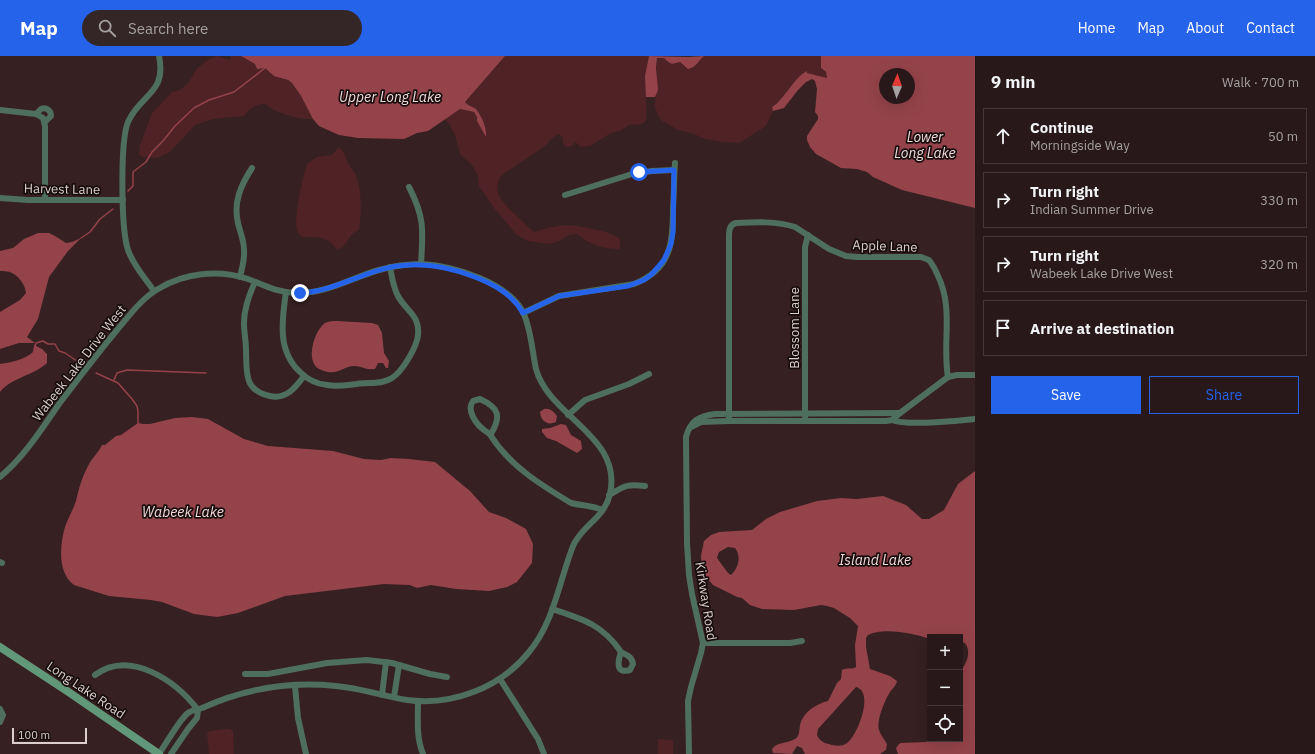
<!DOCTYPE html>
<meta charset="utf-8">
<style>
:root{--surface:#281819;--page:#342526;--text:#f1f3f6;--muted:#a5a0a2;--line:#443738;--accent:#2563eb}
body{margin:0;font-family:"IBM Plex Sans",sans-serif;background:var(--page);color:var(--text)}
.controls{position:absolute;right:12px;bottom:12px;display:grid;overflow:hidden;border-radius:0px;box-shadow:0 4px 16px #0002}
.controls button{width:36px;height:36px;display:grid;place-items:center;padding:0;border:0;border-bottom:1px solid var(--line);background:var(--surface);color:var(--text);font:20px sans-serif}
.compass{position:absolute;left:879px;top:12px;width:36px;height:36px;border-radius:50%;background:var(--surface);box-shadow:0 4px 16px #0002;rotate:2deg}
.scale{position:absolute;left:12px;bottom:10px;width:75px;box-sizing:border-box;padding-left:4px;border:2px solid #ddcece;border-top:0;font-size:11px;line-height:14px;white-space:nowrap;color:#ddcece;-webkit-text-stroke:3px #170d0d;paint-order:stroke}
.stop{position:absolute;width:12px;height:12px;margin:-9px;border:3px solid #2563eb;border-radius:50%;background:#fff}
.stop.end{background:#2563eb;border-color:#fff;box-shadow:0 1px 4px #0008}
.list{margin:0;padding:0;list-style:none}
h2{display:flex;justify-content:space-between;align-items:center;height:52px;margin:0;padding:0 16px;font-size:17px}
h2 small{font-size:13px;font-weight:400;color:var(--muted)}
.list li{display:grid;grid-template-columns:26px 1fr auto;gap:12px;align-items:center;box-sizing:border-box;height:56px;margin:0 8px 8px;padding:0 8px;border:1px solid var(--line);border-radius:0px}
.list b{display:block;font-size:15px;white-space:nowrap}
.list p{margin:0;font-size:13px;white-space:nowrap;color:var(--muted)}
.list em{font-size:13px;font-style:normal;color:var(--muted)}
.actions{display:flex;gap:8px;padding:12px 16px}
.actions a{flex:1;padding:9px 0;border:1px solid var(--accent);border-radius:0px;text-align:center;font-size:14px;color:var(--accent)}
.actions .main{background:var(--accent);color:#fff}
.icon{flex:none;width:22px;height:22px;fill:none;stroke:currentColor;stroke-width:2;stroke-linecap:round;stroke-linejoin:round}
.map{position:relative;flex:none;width:975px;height:698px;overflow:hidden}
header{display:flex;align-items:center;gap:24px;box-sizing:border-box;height:56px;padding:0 20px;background:var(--accent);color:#fff}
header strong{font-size:19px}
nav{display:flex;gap:22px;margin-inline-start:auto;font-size:14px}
.search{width:280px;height:36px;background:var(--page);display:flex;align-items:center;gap:10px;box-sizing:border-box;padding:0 14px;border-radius:22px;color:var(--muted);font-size:15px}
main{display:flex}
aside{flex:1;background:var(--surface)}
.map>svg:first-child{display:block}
.green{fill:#4f2226}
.water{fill:#94434a;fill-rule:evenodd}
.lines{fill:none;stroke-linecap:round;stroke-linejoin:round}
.stream{stroke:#94434a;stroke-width:1.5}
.minor{stroke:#4e6f5d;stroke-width:6}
.secondary{stroke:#61987a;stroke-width:8}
.route{stroke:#2563eb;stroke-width:5}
.labels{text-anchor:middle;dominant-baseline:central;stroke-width:3.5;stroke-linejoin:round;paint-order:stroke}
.street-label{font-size:13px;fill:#ddcece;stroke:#170d0d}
.water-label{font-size:14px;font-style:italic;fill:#f3dada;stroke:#170d0d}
</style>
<header>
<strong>Map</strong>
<div class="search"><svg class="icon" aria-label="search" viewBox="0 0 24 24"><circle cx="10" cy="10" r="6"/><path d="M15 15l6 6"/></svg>Search here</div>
<nav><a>Home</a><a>Map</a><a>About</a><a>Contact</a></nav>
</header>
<main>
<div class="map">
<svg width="975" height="698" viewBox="0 0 975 698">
<rect width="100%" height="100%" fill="#362021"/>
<g class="green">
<path d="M217,0L229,4L231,3V0H241L255,8L257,13L265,12L292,27L301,40L313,63C298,64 277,57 265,48C256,48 249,52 244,60L213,63L195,69L170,96L157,102L143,101L139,99L140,89L152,57L172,36L180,34L189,26L197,12L208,4Z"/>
<path d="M505,0H649C643,22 648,43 646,65L642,68L629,69L620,75L611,77L590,90L581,91L575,86L572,90L567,91L563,88V82L558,78L552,82L545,90L502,119C489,137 506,149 518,161C523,166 528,171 534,176C559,168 568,167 593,173C603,175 612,177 620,183V193C605,193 589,189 577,178L569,179L559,185L550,188L528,185L517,179L494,152L479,130L478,120L473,110L460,98L455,79L450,69L444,63L458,53L474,56L477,61V65L486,81C486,72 482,61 475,53C472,50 468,50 465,46Z"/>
<path d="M704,0H821V9L822,14L826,16L827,21L824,22L807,17V15C795,20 788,36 779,45C777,48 774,49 772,51L773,55L766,70L739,87L724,86L705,83L694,78L678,74L661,64L655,52L657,2H664C671,10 671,9 680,6L686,12C696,13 698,5 704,0Z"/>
<path d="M339,91C348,100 344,99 349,109C350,112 353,114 355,117C362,131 362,159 359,174L353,177L342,192L336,193C328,179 316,182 302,181C301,180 299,178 298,177C292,167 303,120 307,108L317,101L332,99Z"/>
<polygon points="225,673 230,673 233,675 234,698 209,698 207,677 210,675"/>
<polygon points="658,683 673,684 673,698 658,698"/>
</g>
<g class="water">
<path d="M241,0H505L465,46C468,50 472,50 476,53C482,61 487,72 486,81L477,65V61L474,56L460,53L428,75L417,77L404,83L358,82L339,79L319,70L313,63L301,40L292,27L288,24L274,20L265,12L257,13L255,8Z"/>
<path d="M649,0L688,1L704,0C698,5 697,11 688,13L680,6C671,8 672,10 664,2H657L656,12L658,34L655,41H646L645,20Z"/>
<path d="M821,0H975V152L902,134L873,121L867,116L857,113L841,112L816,98L810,91L807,84V80L818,63V60L815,56L817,33L815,25L812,23L806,26L798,34L784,52L773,55L772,51C774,49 777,48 779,45C789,35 795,21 807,15V17L827,22L826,16L821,12ZM885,18H909V42H885Z"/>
<path d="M38,177H49L55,180L66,187L72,186L81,182L68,195L49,221L38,263L27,281L35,287H19L0,293V256L20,244L26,237C25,228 18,219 10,216C7,215 3,215 0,215V195L13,192L24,183Z"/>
<path d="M337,265L372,267L378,269L382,277L384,297L389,305L388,312H386L383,307H378L375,313H373C366,314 361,310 355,310C341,310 338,322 319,313C305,305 314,275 325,267C329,265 334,265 337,265Z"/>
<path d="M34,289L42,293L47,298V307C33,320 12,321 0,336V308C12,306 24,304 33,296Z"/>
<path d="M544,353C550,352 553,355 557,360L556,366C547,370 541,365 540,356Z"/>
<path d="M192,361L208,363L244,383L268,390L333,395L364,403L381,404L391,402L409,403L435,406L470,435L489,456L506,462L526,473L533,488L532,507L517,526L507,531L489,535L456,533L431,529L417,532L410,529L384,528L285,540L238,557L217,561L194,558L162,546L151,544L109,540L74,529C57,517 60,488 65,471C68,462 73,454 76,445C79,432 82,421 88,410C92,402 99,396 102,389H105L116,380L121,379L138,367L143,368H150L175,362Z"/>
<polygon points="561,368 566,369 571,379 581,385 582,393 577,397 556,385 547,382 542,376 542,373 550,372"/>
<path d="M975,415V698H898L896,692L899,688L901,687L926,686L930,683H960V616C966,608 972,597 965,587L960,585V581H930V583C915,577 882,571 868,579L866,582V591L870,613L890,620L897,625C896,630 893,632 890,636C885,644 876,665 879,674C881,680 885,684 887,688L886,694L880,698H805L802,692L797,690L792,698L773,697L772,693C778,685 787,688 795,683C800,680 799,674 800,669C803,656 816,648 828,645L837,627L841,623L842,614C847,611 852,614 856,611L855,589L858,570L850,562L834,552L827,550L821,549L794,554L762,553L750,549L742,542L737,541L713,529L705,520L702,511L701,500L704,485L711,479L719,476L752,474L766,463L780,456L817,445L841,442L857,443L883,440L906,449L922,463H929L944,454L958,428ZM728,491L735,492C742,501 738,512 731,519L728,517L717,502L719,496ZM856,631C875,636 857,680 847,687C842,691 834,690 829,688C823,687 819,684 817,679L818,673Z"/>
</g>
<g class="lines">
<g class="stream">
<polyline points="128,135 133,130 133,116 146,106 152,96 163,85 175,70 194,52 209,44 234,36 265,12"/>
<polyline points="81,182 90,176 100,163 113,153"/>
<polyline points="35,290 36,287 43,285 48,288 55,288 59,295 65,297 77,305"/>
<polyline points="96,317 118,327 132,343 137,350 138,355 138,367"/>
<polyline points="114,324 117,317 127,314 206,317"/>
</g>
<g class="minor">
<polyline points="0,54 36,58 43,62 45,70 45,144"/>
<path d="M36,58L41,53C46,51 51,54 51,60L45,66"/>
<path d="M409,131C425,162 423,175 421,208"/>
<polyline points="565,139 632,118 652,115 674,114"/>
<polyline points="0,142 28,144 123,144"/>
<path d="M240,221C242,212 245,203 244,194C244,184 240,176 238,167C233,146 241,129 252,112"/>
<path d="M255,226C249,239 244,252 244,267C244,276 246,285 246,294C247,316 243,334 270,340C286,344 296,331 304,320"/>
<path d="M154,235C145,222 133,209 128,194C121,173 120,86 128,66C140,38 167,38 159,0"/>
<path d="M286,236C282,264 277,295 300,316C307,323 316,328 327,329C337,331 347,329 357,328C368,326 382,329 392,322C402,316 417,291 418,279C420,259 406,255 398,240C393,231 392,221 390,211"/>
<path d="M523,257L559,240L634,228C671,213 673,188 673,153C674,137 674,122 675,107"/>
<polyline points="568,359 585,344 629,328 649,318"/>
<polyline points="805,361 805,191 808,179"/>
<path d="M892,364C906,370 958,365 975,363"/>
<path d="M729,365V181C729,175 729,169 736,167C755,166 777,165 795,171L829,193L846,200L857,201H921L929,204C933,209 936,215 938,220C954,253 942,287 948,321"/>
<polyline points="691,371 701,366 729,365 886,365 892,364 900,357 948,321 957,319 975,319"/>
<path d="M491,378C501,361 500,352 480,343L473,345C466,354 476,368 484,374C486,376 490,377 491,380C510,410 541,429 571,447C582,450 591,449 602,454"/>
<path d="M0,421C24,401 41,374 59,348C78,323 97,298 117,274C129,260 141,243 158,233C184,217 218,213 248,223C264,229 278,237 296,237C326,238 351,222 379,214C393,210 408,208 422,208C454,210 507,226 523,256C531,273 532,294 536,313C549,361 623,380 610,438C604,463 582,469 573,490C559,526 554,566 529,596C500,632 452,650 407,644C383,640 360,632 336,630C289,625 244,633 202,652C197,654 192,654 188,657C180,663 165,689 159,698"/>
<path d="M609,439C625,430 625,428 645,430"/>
<polyline points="0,506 2,507"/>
<path d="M552,553C583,563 603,569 621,596C618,605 615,618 630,614L633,608C632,601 627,599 621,596"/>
<polyline points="703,587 790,587 802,585"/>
<polyline points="245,618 268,618 327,607 367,604 392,607 430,618 447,621"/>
<path d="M95,619C130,593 176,625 198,654"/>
<polyline points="500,623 538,683 544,698"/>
<polyline points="295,630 298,662 306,698"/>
<polyline points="382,639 386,606"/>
<polyline points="394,641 399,609"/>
<path d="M418,645C418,663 416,681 423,698"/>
<polyline points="0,653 3,659 0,666"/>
<polyline points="171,698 188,673 197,662 198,654"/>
<path d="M689,698L688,645L691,631L701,597L703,587L692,538L689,519L687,487L686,381C690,365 699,360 715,358L900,357"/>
</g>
<polyline class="secondary" points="0,591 67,635 159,698"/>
</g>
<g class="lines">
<path class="route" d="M300,237C326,236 349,224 373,216C407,204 442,208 475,221C495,229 512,238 523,257L559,240L628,230L644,224L652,218L664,204L671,188L673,176L674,114L639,116"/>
</g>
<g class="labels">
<g class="street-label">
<text transform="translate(62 133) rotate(1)">Harvest Lane</text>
<text transform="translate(885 190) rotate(2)">Apple Lane</text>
<text transform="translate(794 272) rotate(-90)">Blossom Lane</text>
<text transform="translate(79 307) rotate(-52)">Wabeek Lake Drive West</text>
<text transform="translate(706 545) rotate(81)">Kirkway Road</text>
<text transform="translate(86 634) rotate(34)">Long Lake Road</text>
</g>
<g class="water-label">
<text x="390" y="41">Upper Long Lake</text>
<text x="925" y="81">Lower<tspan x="925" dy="16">Long Lake</tspan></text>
<text x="183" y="456">Wabeek Lake</text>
<text x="875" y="504">Island Lake</text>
</g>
</g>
</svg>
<div class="controls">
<button>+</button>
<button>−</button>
<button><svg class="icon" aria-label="locate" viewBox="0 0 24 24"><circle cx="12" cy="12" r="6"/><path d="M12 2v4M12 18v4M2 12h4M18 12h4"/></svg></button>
</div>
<svg class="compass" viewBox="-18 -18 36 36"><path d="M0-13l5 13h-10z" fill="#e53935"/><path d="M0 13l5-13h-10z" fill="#a5a0a2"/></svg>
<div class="scale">100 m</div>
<div class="stop" style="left:639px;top:116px"></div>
<div class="stop end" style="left:300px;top:237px"></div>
</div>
<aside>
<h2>9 min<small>Walk · 700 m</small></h2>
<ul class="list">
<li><svg class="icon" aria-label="ahead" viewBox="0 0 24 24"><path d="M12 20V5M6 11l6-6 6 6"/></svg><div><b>Continue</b><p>Morningside Way</p></div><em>50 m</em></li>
<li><svg class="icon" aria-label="right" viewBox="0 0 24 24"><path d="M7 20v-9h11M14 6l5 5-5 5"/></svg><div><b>Turn right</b><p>Indian Summer Drive</p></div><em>330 m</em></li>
<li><svg class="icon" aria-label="right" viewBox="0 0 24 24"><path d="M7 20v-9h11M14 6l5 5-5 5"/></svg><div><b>Turn right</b><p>Wabeek Lake Drive West</p></div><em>320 m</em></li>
<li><svg class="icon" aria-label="arrive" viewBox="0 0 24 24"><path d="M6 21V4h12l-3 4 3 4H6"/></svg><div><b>Arrive at destination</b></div></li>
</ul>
<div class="actions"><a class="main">Save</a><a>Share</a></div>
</aside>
</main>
